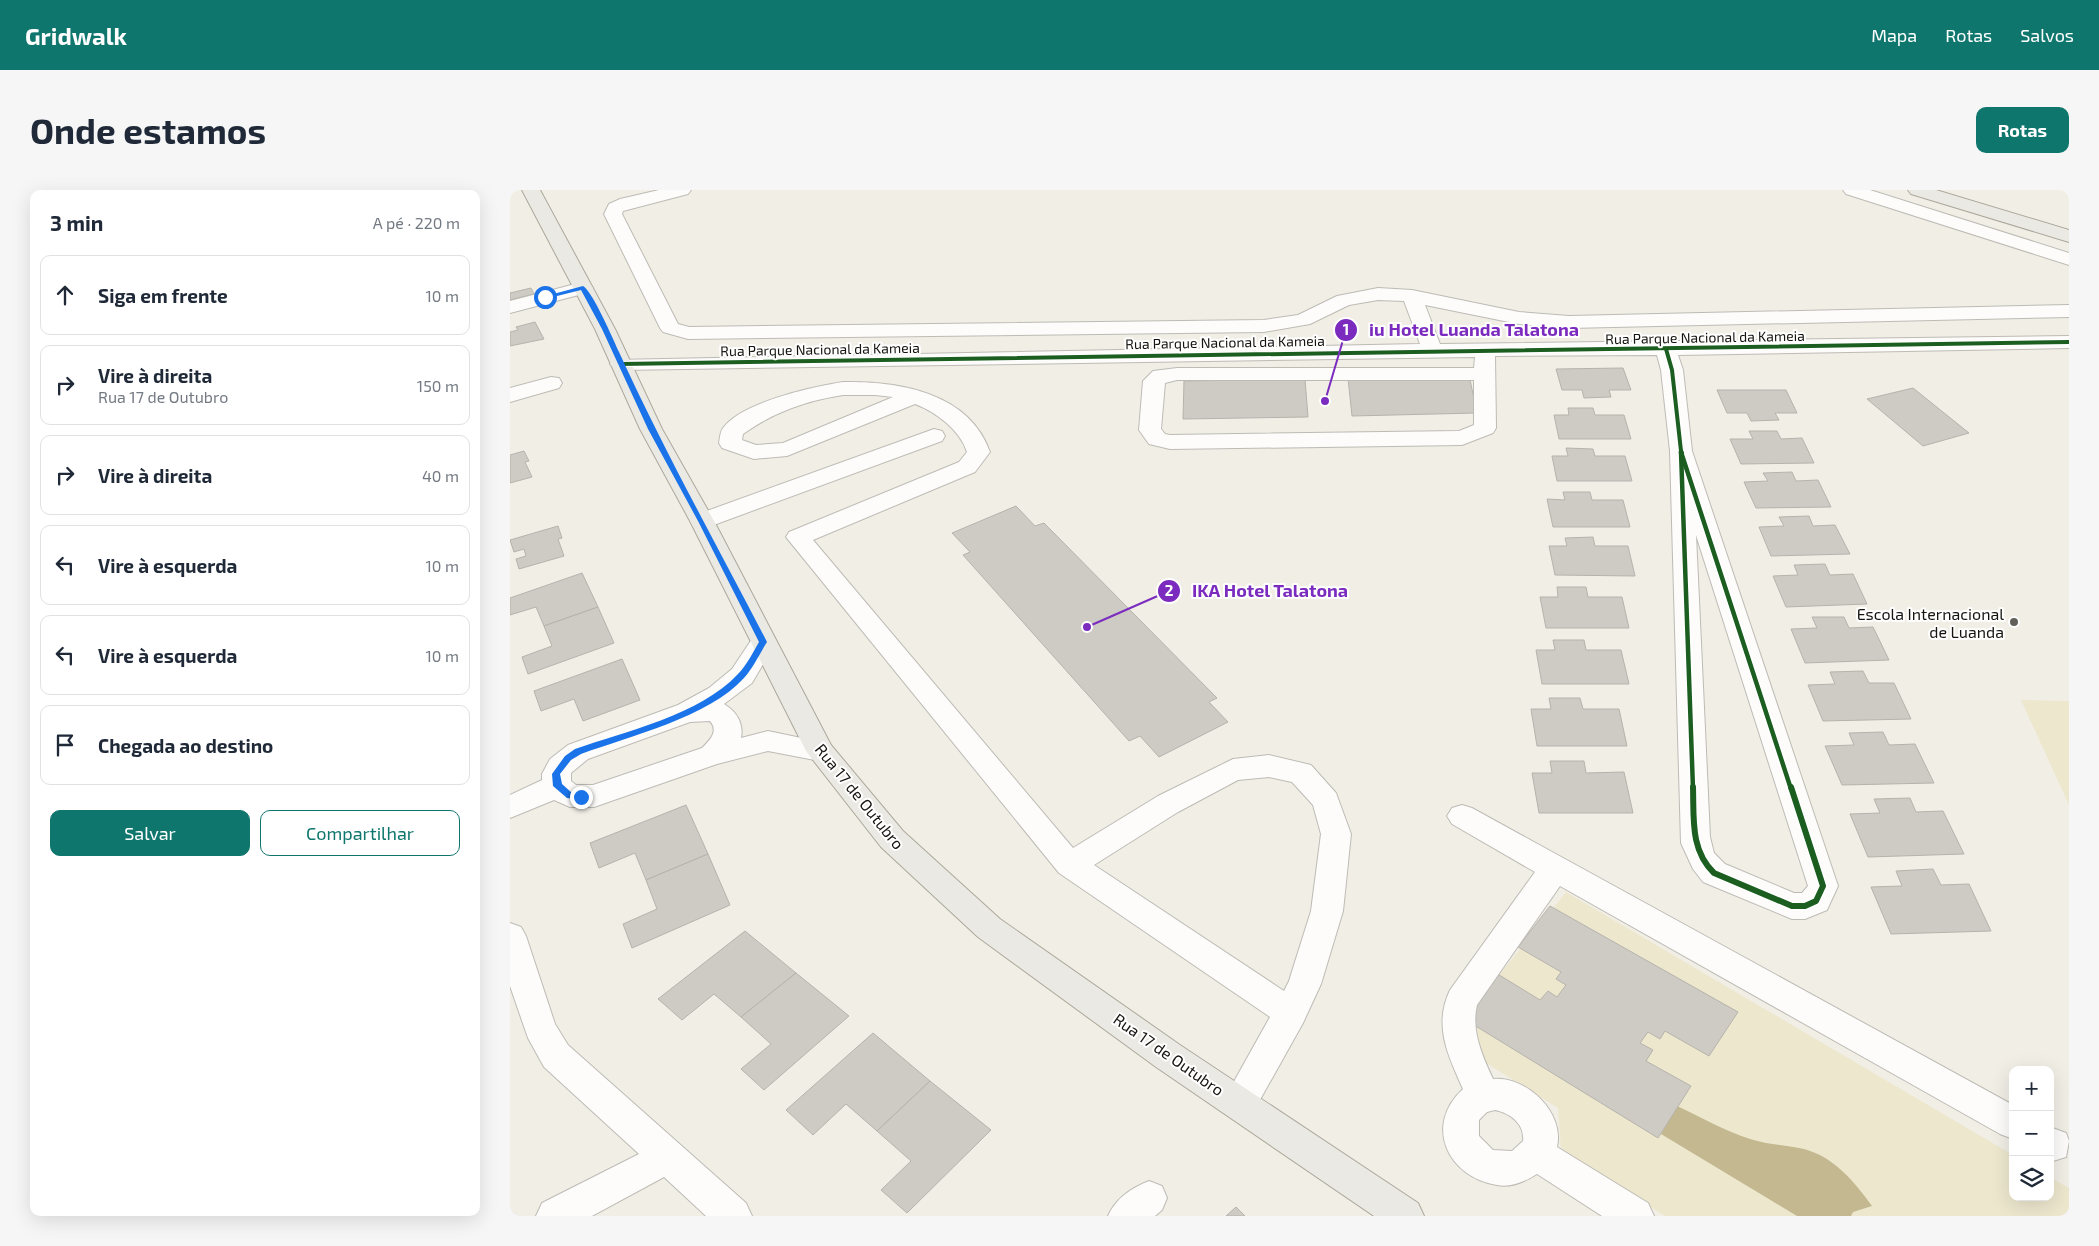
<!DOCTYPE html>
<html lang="pt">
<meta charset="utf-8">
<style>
:root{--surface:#fff;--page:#f6f6f7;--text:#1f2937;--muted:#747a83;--line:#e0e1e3;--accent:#0f766e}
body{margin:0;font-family:"Exo 2",sans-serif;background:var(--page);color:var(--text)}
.controls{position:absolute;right:15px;bottom:15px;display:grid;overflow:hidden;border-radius:10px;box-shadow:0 5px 20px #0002}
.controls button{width:45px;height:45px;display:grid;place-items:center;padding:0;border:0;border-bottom:1px solid var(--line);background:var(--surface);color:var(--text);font:25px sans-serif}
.stop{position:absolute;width:15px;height:15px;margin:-11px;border:4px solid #1a73e8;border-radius:50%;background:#fff}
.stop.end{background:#1a73e8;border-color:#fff;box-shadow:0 1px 5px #0008}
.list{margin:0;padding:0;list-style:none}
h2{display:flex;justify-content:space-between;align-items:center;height:65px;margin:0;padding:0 20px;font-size:21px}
h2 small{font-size:16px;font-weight:400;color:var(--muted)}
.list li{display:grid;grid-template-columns:32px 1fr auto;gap:15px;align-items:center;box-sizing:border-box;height:80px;margin:0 10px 10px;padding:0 10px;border:1px solid var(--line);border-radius:10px}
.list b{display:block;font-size:19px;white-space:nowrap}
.list p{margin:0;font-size:16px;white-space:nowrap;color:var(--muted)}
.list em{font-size:16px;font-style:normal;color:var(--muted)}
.actions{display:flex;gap:10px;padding:15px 20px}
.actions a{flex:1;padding:11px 0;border:1px solid var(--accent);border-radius:10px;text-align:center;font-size:18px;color:var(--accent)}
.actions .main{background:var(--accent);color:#fff}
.icon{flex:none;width:28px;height:28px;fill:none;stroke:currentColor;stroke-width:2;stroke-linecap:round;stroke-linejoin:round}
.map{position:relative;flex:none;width:1559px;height:1026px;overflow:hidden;border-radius:10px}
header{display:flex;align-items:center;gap:30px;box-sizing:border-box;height:70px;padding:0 25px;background:var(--accent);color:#fff}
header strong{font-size:24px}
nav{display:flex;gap:28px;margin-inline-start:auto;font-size:18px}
.intro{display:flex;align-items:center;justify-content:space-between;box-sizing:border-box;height:120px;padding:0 30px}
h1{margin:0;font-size:35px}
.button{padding:12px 22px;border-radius:10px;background:var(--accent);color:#fff;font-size:18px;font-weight:700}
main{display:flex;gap:30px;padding:0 30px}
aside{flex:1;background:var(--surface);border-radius:10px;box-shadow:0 5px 20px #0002}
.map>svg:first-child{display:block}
.green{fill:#ede7ce}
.water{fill:#c3b890}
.building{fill:#cecbc5;stroke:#b5b3ac}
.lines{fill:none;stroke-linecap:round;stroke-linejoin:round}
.minor-casing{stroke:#bdbbb4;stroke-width:2}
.major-casing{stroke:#aca89b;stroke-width:2}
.minor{fill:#fdfcfb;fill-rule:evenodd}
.major{fill:#ebe9e3;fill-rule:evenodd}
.cycleway-far2-casing{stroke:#fff;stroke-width:6}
.cycleway-far1-casing{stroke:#fff;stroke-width:8}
.cycleway-casing{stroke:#fff;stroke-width:9}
.cycleway-far2{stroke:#1b5e20;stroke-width:4}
.cycleway-far1{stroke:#1b5e20;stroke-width:4.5}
.cycleway{stroke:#1b5e20;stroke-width:6}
.route{fill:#1a73e8}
.poi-dot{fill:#63605a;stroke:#fff;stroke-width:2}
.labels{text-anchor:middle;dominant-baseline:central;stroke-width:4;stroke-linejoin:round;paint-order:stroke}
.far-street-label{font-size:14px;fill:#16140f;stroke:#fff}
.poi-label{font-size:16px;fill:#16140f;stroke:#fff;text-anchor:end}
.street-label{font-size:16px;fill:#16140f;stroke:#fff}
.leader{fill:none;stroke:#7b2cbf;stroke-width:2}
.callout-dot{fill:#7b2cbf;stroke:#fff;stroke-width:2}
.mark-label{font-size:15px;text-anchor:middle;font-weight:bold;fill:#fff}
.callout-label{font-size:18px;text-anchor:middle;font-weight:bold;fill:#7b2cbf;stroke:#fff;stroke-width:4;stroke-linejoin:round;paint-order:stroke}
</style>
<header>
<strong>Gridwalk</strong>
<nav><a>Mapa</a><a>Rotas</a><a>Salvos</a></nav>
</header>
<div class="intro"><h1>Onde estamos</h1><a class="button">Rotas</a></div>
<main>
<aside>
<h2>3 min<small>A pé · 220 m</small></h2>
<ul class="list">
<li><svg class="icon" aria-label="ahead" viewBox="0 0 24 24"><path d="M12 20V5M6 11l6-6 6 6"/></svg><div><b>Siga em frente</b></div><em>10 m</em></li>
<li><svg class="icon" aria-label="right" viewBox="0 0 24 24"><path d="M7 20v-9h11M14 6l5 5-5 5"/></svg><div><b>Vire à direita</b><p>Rua 17 de Outubro</p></div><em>150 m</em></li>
<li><svg class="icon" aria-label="right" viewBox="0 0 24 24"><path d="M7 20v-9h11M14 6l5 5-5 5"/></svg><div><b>Vire à direita</b></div><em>40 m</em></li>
<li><svg class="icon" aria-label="left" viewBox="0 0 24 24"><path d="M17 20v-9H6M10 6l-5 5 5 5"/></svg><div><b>Vire à esquerda</b></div><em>10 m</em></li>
<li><svg class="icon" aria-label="left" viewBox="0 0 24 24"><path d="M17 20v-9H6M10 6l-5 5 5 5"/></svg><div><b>Vire à esquerda</b></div><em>10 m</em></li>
<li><svg class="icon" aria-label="arrive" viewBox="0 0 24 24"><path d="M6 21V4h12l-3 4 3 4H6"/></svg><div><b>Chegada ao destino</b></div></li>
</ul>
<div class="actions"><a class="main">Salvar</a><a>Compartilhar</a></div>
</aside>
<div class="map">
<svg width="1559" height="1026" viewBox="0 0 1559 1026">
<rect width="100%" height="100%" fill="#f1eee6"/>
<g class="green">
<polygon points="1511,510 1559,511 1559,615"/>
<polygon points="1056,702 1503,965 1503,1007 1540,1007 1540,987 1559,998 1559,1026 1155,1026 1051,961 1048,918 973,871 957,825"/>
</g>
<path class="water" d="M1167,916C1191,927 1215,941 1240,949C1256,954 1273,955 1289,958C1322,964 1344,991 1362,1016L1343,1022L1341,1026H1287L1151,944Z"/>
<g class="building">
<polygon points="21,98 24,104 0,110 0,103"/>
<polygon points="25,132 34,149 0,156 0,142 8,140 6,137"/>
<polygon points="1113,178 1121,200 1099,200 1101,207 1074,208 1072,200 1052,200 1046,179"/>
<polygon points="959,185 967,223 842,226 838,188"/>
<polygon points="795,189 798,227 673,229 674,191"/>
<polygon points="1403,198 1459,243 1413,256 1357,209"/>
<polygon points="1207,200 1276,200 1287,223 1265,223 1269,230 1241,231 1237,223 1217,223"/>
<polygon points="1058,218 1083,218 1085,225 1114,225 1121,249 1049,249 1044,225 1059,225"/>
<polygon points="1239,241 1267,241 1271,249 1292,248 1304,273 1231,274 1220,249 1243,249"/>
<polygon points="1056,258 1083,259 1085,266 1115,266 1122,291 1047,291 1042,266 1058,266"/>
<polygon points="14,261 19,271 15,272 22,287 0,293 0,265"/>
<polygon points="1282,282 1286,291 1308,290 1321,317 1246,318 1234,292 1258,291 1253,283"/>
<polygon points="1053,302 1080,302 1082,310 1113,310 1120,337 1043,337 1037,309 1055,310"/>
<polygon points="506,316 525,336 534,333 707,508 699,512 718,532 649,567 630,546 619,551 453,365 460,362 442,343"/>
<polygon points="1299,326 1303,336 1325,335 1340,364 1261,366 1249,337 1274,336 1269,327"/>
<polygon points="48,336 52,348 48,349 54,366 9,379 6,369 16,366 14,359 4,362 0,350"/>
<polygon points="1083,347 1085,356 1118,356 1125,386 1045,385 1039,356 1057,356 1055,348"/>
<polygon points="1315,374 1320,385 1343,384 1357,414 1276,417 1263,386 1288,385 1284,375"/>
<polygon points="72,383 88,417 34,436 26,417 0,425 0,408"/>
<polygon points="1047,397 1076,397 1078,407 1112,407 1119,438 1036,438 1030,407 1048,407"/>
<polygon points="88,417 104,453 18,484 12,467 42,456 34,436"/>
<polygon points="1302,427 1334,427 1339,438 1363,437 1379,470 1295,473 1281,439 1307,438"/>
<polygon points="1043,450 1074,450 1076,460 1111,460 1119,494 1032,494 1026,460 1045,460"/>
<polygon points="112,469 130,510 73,531 64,509 31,521 24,501"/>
<polygon points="1353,481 1359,493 1384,493 1401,529 1313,531 1298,495 1325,494 1320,482"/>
<polygon points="1039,508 1070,508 1073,519 1109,519 1117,556 1027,556 1021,519 1041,519"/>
<polygon points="1373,542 1379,555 1405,554 1424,593 1332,595 1315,556 1344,555 1339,543"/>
<polygon points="1040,571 1074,571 1076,583 1114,582 1123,623 1029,623 1022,583 1042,583"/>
<polygon points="1400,608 1406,622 1433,621 1454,664 1358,667 1340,624 1370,623 1364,609"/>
<polygon points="176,615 198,664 136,690 125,663 89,678 80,653"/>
<polygon points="198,664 220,715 122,758 113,734 147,719 136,690"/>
<polygon points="1423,679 1431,695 1459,694 1481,741 1381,744 1361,697 1392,696 1386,681"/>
<polygon points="1040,716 1228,822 1199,866 1155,841 1150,849 1138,842 1130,853 1143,860 1136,871 1181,896 1148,948 951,827 986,783 1030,810 1038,801 1047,807 1056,795 1046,789 1051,782 1008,757"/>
<polygon points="235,741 286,783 231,827 204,804 172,830 148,809"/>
<polygon points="286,783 339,826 254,900 231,879 261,854 231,827"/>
<polygon points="363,843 420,891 367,941 336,914 303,945 276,920"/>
<polygon points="420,891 481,940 397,1023 371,1000 401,971 367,941"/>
<polygon points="726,1017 735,1026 716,1026"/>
</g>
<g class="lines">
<g class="minor-casing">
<g id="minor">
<path d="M149,0H181L178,4L113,21L112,24L168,134L179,137L754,130L788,125L827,106L868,98L902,100L1009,122L1059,126L1559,115V127L1059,138L1009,134L915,115L930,154L1559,146V158L1168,165L1173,180L1182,261L1328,696L1317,720L1295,729H1282L1193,692L1183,679L1171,653L1160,261L1151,180L1147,165L985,166L986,238L983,243L952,255L660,259L639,254L629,240L633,191L643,181L667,178H964L965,167L111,180L104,178L100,174L104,170L910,154L894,111L868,110L839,115L800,134L754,142L178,149L153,142L150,138L94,24L99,14L110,9ZM667,190H964V235L949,241L660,245L655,244L651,239L655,193ZM1186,345L1298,696L1292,703H1284L1215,674L1204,663L1200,647Z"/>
<polygon points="1333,0 1360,0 1559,63 1559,75 1336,4"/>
<polygon points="73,92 80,94 83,98 80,102 0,123 0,111"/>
<polygon points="41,187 49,188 52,193 49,198 0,212 0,198"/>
<path d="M333,192C388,191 459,202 480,262L465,282L303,350L563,658L648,606L723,569L759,565L801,575L826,603L841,644L833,721L811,794L793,833L742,924L730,929L718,924L712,913L760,827L549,683L276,347L279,342L449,272L457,262C450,240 426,222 405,214L277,266L244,269L212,258L209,253C210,248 210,242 213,238C232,212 302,197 333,192ZM333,205H365L383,207L273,253L246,255L232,250L233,244C264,222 295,211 333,205ZM759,587L782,592L803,615L811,644L801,721L779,791L774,801L584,675L668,622L728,590Z"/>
<polygon points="424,239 432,241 435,246 432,251 201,336 192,338 183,336 180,331 183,326"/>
<path d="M253,443L262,446L266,452L242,493L214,514C226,521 234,533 231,548L258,541L320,554L324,561L320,568L310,571L258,561L207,574L84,617H60L44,610L0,628V605L32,590V584L40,569L58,555L168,515L199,498L222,479L244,446ZM200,531C209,541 200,550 192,558L83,595H66L61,591V583L78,569L180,532Z"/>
<path d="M952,615L962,618L1503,915V949L1490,944L1050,696L967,815C961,841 972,865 983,889C1017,886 1055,923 1047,957L1138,1013L1144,1026H1092L1027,984C1016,991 1001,998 987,995C938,987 913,936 953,899C938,866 923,835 940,800L1025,682L942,634L937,626L942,618ZM985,920C1000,923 1015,934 1013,951L1002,961L983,960L969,946V930L977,922Z"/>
<polygon points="0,733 11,737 16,746 45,834 58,855 236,1013 242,1026 196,1026 154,987 82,1026 26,1026 32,1013 129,964 34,877 18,848 0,796"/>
<polygon points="1540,937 1556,943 1559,951 1556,967 1543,971 1540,970"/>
<path d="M639,991L652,996L657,1008L652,1020L645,1026H598C606,1008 621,998 639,991Z"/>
</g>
</g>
<g class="major-casing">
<g id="major">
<polygon points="12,0 30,0 105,139 152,239 204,331 321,555 393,641 490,729 670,855 908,1013 914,1026 864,1026 646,877 468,747 371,657 296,561 180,331 130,239 85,139"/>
<polygon points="1398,0 1426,0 1559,40 1559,52 1401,4"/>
</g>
</g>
<use href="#minor" class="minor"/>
<use href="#major" class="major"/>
<g class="cycleway-far2-casing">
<g id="cycleway-far2">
<polyline points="1156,159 1162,180 1171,261"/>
<polyline points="111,174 1559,152"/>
<polyline points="1171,261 1172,263"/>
<polyline points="1171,261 1171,263"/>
</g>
</g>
<g class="cycleway-far1-casing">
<g id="cycleway-far1">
<polyline points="1171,262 1183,599"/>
<polyline points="1171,262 1281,599"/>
</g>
</g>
<g class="cycleway-casing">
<path id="cycleway" d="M1183,597C1184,628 1180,660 1204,683L1282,716H1295L1306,711L1313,696L1281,597"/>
</g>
<use href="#cycleway-far2" class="cycleway-far2"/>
<use href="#cycleway-far1" class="cycleway-far1"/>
<use href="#cycleway" class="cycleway"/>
</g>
<path class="route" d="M73,96C83,102 103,149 109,162C154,261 207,355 257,452C250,463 243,478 234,488C199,527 120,546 71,564L61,570L50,584L52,594L62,603L74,605L75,607L71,610L57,608L43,596L42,584L55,566L65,559C116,541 190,525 228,484C237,475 243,462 249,452L188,331L138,239L92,139L71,100L35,109L32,107Z"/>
<circle class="poi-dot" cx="1504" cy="432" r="5"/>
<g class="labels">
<g class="far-street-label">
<text transform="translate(1195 147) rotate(-1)">Rua Parque Nacional da Kameia</text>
<text transform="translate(715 152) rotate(-1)">Rua Parque Nacional da Kameia</text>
<text transform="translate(310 159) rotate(-1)">Rua Parque Nacional da Kameia</text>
</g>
<g class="poi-label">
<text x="1494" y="423">Escola Internacional<tspan x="1494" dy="18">de Luanda</tspan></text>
</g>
<g class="street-label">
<text transform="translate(350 606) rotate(51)">Rua 17 de Outubro</text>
<text transform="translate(659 864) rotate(35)">Rua 17 de Outubro</text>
</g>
</g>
<path class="leader" d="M815 211L836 140M577 437L659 401"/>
<g class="callout-dot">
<circle cx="815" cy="211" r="5"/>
<circle cx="577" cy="437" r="5"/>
<circle cx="836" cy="140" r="12"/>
<circle cx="659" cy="401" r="12"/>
</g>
<g class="mark-label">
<text x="836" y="145">1</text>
<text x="659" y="406">2</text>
</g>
<g class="callout-label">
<text x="964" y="146">iu Hotel Luanda Talatona</text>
<text x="760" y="407">IKA Hotel Talatona</text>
</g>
</svg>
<div class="controls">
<button>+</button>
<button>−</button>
<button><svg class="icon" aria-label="layers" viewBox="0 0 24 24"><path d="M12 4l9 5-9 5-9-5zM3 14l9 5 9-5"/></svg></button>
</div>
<div class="stop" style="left:35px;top:107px"></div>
<div class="stop end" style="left:71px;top:607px"></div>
</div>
</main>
